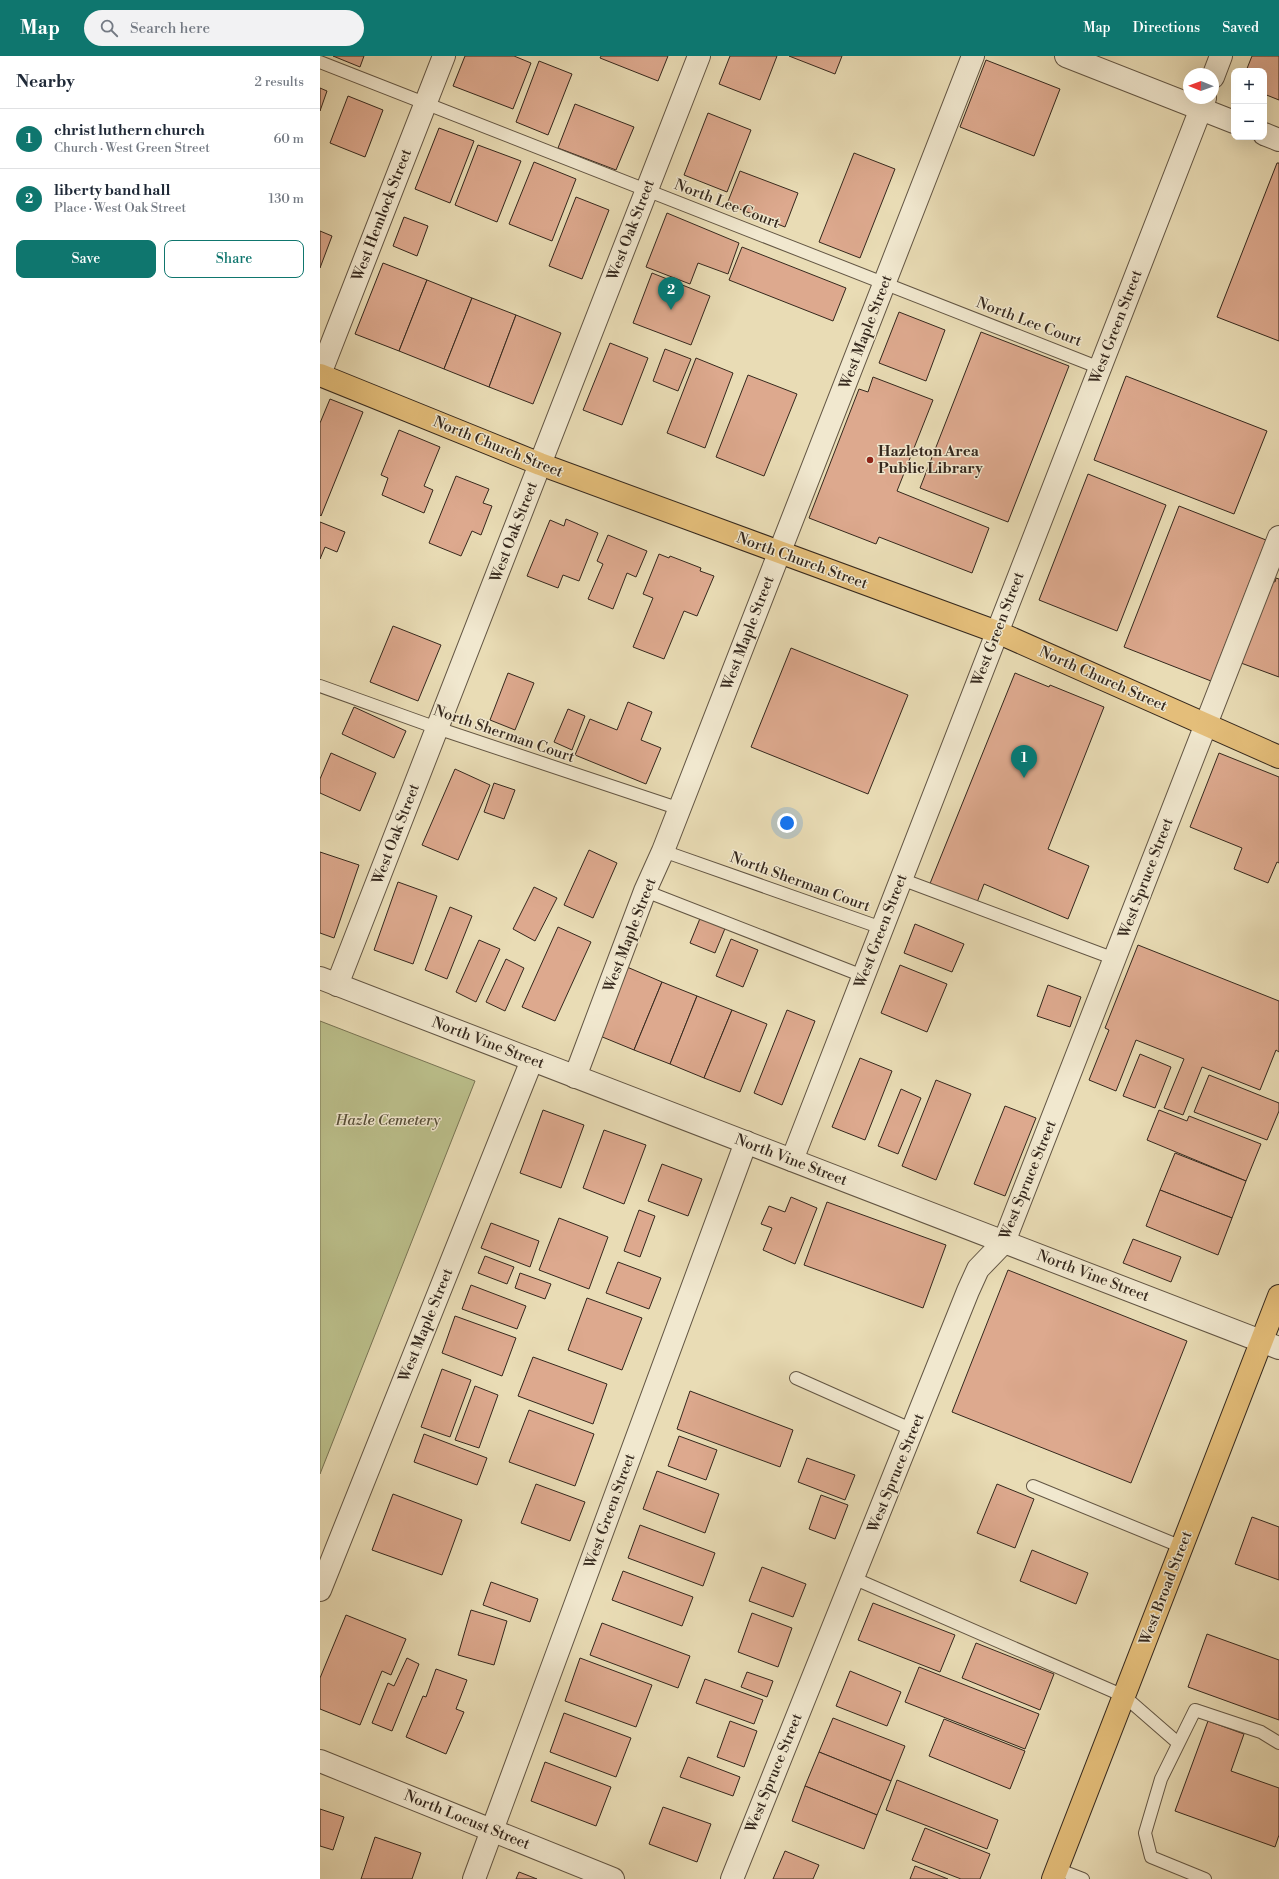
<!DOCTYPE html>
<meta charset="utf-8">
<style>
:root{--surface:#fff;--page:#f2f2f3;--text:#1f2937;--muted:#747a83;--line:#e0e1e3;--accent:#0f766e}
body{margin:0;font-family:"Libre Bodoni",serif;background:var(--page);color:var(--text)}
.controls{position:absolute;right:12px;top:12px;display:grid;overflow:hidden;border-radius:8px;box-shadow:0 4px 16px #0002}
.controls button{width:36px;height:36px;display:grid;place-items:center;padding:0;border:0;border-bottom:1px solid var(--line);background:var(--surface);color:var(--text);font:20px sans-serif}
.compass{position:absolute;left:863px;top:12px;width:36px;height:36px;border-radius:50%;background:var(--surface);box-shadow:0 4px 16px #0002;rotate:271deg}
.you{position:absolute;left:467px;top:767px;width:14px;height:14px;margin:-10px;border:3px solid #fff;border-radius:50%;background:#1a73e8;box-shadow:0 0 0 6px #1a73e833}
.badge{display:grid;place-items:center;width:26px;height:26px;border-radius:50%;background:var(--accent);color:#fff;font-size:13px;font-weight:700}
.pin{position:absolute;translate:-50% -33px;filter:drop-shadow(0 1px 2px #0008)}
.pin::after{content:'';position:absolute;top:21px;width:14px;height:12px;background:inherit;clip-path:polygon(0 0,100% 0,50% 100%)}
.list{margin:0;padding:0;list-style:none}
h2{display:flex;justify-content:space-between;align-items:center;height:52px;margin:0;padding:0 16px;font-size:17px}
h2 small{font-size:13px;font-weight:400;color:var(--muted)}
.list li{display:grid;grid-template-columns:26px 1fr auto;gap:12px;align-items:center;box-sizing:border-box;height:60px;padding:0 16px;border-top:1px solid var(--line)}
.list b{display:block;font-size:15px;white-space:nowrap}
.list p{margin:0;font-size:13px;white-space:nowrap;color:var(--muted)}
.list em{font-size:13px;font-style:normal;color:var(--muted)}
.actions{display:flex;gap:8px;padding:12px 16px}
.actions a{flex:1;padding:9px 0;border:1px solid var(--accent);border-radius:8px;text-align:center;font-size:14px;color:var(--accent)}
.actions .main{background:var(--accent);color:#fff}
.icon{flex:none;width:22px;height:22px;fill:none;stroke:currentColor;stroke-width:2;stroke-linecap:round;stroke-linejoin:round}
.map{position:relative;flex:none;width:959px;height:1823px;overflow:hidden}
header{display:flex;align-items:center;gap:24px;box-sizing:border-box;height:56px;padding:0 20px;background:var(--accent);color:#fff}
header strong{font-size:19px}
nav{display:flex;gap:22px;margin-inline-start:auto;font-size:14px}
.search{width:280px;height:36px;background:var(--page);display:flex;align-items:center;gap:10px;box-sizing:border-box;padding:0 14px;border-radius:22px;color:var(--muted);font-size:15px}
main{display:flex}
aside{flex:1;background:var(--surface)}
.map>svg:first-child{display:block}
.green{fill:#bbbf8b;stroke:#787454}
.building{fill:#dda98e;stroke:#35281d}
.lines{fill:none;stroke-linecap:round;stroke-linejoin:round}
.service-casing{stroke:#625543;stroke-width:14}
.minor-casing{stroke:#625543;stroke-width:24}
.primary-casing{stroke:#35281d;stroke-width:24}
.trunk-casing{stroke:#35281d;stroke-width:24}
.service{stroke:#f1e8cf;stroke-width:12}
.minor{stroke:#f1e8cf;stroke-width:22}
.primary{stroke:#e4be7a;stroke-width:22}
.trunk{stroke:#e4be7a;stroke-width:22}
.poi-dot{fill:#8f2418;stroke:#f1e8cf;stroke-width:1.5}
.labels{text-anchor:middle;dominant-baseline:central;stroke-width:3;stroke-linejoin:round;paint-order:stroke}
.street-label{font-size:15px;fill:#35281d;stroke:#f1e8cf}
.poi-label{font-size:15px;font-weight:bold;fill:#35281d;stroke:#f1e8cf;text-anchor:start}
.park-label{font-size:15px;font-style:italic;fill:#564e38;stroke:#f1e8cf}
</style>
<header>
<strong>Map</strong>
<div class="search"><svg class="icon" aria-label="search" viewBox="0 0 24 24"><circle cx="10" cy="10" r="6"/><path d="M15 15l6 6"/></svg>Search here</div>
<nav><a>Map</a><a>Directions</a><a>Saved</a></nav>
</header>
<main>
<aside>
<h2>Nearby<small>2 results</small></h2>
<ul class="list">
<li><span class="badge">1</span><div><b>christ luthern church</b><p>Church · West Green Street</p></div><em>60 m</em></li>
<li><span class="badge">2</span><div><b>liberty band hall</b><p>Place · West Oak Street</p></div><em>130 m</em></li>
</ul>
<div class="actions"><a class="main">Save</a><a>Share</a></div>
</aside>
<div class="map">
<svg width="959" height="1823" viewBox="0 0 959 1823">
<rect width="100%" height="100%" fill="#e9dcb5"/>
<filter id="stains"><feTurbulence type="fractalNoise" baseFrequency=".005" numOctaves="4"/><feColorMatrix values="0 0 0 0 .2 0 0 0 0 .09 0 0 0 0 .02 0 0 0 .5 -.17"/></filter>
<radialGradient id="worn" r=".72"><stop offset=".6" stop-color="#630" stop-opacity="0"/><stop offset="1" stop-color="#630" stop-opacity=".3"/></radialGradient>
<polygon class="green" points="0,965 155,1025 0,1418"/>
<g class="building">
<polygon points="13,0 44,0 40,11"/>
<polygon points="145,0 194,0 211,7 193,53 133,30"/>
<polygon points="281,0 348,0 338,25 280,2"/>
<polygon points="410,0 457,0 440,44 399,28"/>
<polygon points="469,0 522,0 515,18"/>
<polygon points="932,0 959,0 959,44 944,38 944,15 926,15"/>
<polygon points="666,4 740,33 714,100 640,71"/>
<polygon points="219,5 252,18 228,79 196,66"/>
<polygon points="0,32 7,35 0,55"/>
<polygon points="28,40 63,54 45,101 10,87"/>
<polygon points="255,48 314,71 296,114 238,92"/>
<polygon points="388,57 431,74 407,136 364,119"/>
<polygon points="119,72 154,85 130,147 95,133"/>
<polygon points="158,89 201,105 177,166 135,149"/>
<polygon points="534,97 575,113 540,202 499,186"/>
<polygon points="214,106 256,123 232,185 189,168"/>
<polygon points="957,107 959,107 959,285 897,261"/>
<polygon points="420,115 478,137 465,171 407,148"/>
<polygon points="256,141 289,154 262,223 229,210"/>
<polygon points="347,157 419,187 408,218 378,207 370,228 326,211"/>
<polygon points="84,161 108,170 97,200 73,190"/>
<polygon points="0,175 12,180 0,212"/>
<polygon points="422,191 526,232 513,265 409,224"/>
<polygon points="63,207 107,224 79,295 35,278"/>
<polygon points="332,217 390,240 371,289 313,267"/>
<polygon points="107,224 152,242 124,313 79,295"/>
<polygon points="152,242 196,259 169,331 124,313"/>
<polygon points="579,256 625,274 606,325 559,307"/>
<polygon points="196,259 241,277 213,348 169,331"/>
<polygon points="661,276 749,310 688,466 600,432"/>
<polygon points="290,287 328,302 302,369 263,354"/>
<polygon points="345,293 371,303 358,335 333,325"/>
<polygon points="376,302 413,317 385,392 347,377"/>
<polygon points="428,319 477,338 444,420 396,401"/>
<polygon points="806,320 947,375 914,458 774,404"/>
<polygon points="553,321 613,344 577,435 669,472 652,517 559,481 556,488 489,462 539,333 548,336"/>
<polygon points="10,343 43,356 1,460 0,459 0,367"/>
<polygon points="79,374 120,391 104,430 113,434 104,457 62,439 68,422 61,419"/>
<polygon points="768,418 846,449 797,575 719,544"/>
<polygon points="136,420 169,433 163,447 172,450 161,479 152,475 141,500 109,487"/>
<polygon points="859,450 946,484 891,625 804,591"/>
<polygon points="246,463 278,477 259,525 243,519 238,532 207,520 230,464 244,470"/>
<polygon points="0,466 25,476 17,496 5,491 0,503"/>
<polygon points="288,479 327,495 316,521 307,517 293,553 268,543 283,508 277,505"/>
<polygon points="339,498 349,502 350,500 381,512 380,515 394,520 377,560 364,555 344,603 313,591 333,542 323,538"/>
<polygon points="956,522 959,523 959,621 921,607 952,525 955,526"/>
<polygon points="73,570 121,589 98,645 50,626"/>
<polygon points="471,592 588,639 548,738 431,691"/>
<polygon points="188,617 214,627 195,674 170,664"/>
<polygon points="695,617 729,631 730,629 784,651 728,793 769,810 748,863 664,828 656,849 609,830"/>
<polygon points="308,646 332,656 321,684 341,692 326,728 255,699 270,663 297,674"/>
<polygon points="34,651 86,675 74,702 22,678"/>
<polygon points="248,653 265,660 252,694 234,686"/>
<polygon points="11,697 56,717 40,755 0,737 0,723"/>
<polygon points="899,697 959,721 959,807 957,806 948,827 914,813 922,792 870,771"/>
<polygon points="135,713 170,729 138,804 102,789"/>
<polygon points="174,727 195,734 184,763 164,756"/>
<polygon points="269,794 297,807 273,862 244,849"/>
<polygon points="0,796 39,809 14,882 0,877"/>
<polygon points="78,826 117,840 93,908 54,894"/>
<polygon points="214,831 237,842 215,885 193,873"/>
<polygon points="130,851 152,860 127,923 105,914"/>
<polygon points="381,860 406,870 395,897 370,887"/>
<polygon points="595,868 644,888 632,916 584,897"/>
<polygon points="238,871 271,886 235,965 202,951"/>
<polygon points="411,883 438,894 423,931 396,920"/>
<polygon points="159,884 180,893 156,946 136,936"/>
<polygon points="818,889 959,945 959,996 956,994 940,1034 882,1011 863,1059 844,1052 864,1003 816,984 796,1035 769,1024 789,974 785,972"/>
<polygon points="186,903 204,912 185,955 166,946"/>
<polygon points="580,909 627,928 607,976 561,957"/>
<polygon points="307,911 342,926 314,994 280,980"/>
<polygon points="342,926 377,940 350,1008 314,994"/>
<polygon points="728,929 761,941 750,971 717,960"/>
<polygon points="377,940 412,954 384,1022 350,1008"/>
<polygon points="412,954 447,968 420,1036 384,1022"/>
<polygon points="467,954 495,965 462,1049 434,1037"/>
<polygon points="820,998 851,1011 835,1052 803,1040"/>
<polygon points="540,1002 572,1015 545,1084 512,1071"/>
<polygon points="889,1019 959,1047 959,1055 947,1084 874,1056"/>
<polygon points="616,1024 651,1038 616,1124 582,1110"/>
<polygon points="581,1033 601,1042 578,1098 558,1090"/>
<polygon points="685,1050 716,1062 685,1140 654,1128"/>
<polygon points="223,1054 264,1069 241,1132 200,1117"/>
<polygon points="839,1054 867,1065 869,1060 941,1088 926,1125 827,1084"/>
<polygon points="284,1074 326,1089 304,1148 263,1132"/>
<polygon points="855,1097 926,1125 912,1162 840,1134"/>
<polygon points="342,1108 382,1123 368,1160 328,1145"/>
<polygon points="840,1134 912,1162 898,1199 826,1170"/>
<polygon points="471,1141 497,1152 475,1208 443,1194 452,1172 441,1168 449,1150 465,1156"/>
<polygon points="507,1146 626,1189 603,1252 484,1209"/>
<polygon points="319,1154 335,1160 320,1201 304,1195"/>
<polygon points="239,1162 288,1181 269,1233 219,1214"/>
<polygon points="171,1167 219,1185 210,1211 161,1192"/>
<polygon points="813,1183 861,1201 851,1226 803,1207"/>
<polygon points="165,1200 194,1211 187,1228 158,1217"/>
<polygon points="298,1206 341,1222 329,1253 286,1237"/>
<polygon points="688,1214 867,1285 811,1427 632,1356"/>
<polygon points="200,1217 231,1228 225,1243 195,1232"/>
<polygon points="151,1229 206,1250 197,1273 142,1253"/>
<polygon points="267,1242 322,1262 302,1314 248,1294"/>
<polygon points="135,1260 196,1282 182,1320 122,1297"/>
<polygon points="213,1301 287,1328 273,1368 198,1340"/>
<polygon points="122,1313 151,1324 130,1381 101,1371"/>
<polygon points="155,1330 178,1339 159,1392 135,1384"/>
<polygon points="370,1335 473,1374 460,1411 357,1373"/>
<polygon points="209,1354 274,1378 255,1430 189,1406"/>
<polygon points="104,1378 167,1402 157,1429 94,1406"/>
<polygon points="359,1380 397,1394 386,1424 348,1410"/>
<polygon points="487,1402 535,1419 525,1444 478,1426"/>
<polygon points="337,1415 399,1438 385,1477 323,1453"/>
<polygon points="216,1428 265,1446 250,1485 201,1467"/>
<polygon points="677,1428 714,1443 695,1492 657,1477"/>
<polygon points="73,1438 142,1464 122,1519 52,1494"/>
<polygon points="501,1439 528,1449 515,1483 489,1473"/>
<polygon points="932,1461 959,1471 959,1524 915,1508"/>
<polygon points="320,1469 395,1497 383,1530 308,1502"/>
<polygon points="712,1494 768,1517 756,1548 700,1525"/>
<polygon points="442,1511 486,1528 473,1561 429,1545"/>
<polygon points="303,1515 373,1541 362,1570 292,1544"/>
<polygon points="171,1526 218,1543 210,1566 163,1549"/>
<polygon points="553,1547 635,1579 620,1616 538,1584"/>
<polygon points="151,1554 187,1565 174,1609 138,1599"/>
<polygon points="432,1557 472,1572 458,1611 418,1596"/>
<polygon points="26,1559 86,1583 71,1619 62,1615 40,1669 0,1653 0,1622"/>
<polygon points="282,1567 370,1600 358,1632 270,1599"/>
<polygon points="887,1578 959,1604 959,1664 868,1631"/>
<polygon points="656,1587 734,1618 720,1654 642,1622"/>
<polygon points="87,1602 99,1608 72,1675 52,1667 68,1627 74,1630"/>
<polygon points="260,1602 332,1629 316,1671 245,1645"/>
<polygon points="599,1611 719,1658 705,1693 585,1646"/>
<polygon points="116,1613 147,1624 136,1653 144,1656 126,1698 86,1681 103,1640 106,1641"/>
<polygon points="530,1615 581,1636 567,1670 516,1650"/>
<polygon points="427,1616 453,1625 447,1641 421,1631"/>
<polygon points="385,1623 443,1644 434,1668 376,1647"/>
<polygon points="244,1657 311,1682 296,1721 230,1696"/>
<polygon points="513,1662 585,1690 571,1725 499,1696"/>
<polygon points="624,1663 705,1695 690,1733 609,1700"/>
<polygon points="410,1665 437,1675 424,1711 397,1701"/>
<polygon points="888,1665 924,1678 911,1715 959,1732 959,1779 955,1791 855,1755"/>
<polygon points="499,1696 571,1725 557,1759 485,1730"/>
<polygon points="368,1701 420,1721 413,1740 360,1721"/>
<polygon points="225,1706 291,1731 276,1770 211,1745"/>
<polygon points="577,1724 678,1764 667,1793 566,1754"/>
<polygon points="485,1730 557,1759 544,1793 472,1765"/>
<polygon points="343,1751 391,1768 377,1806 329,1788"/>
<polygon points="0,1753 24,1761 13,1794 0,1790"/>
<polygon points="605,1772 670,1798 660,1823 641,1823 592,1804"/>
<polygon points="55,1781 101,1797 92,1823 41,1823"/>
<polygon points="465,1795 499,1809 493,1823 453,1823"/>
<polygon points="595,1810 628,1823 590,1823"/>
<polygon points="199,1816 217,1823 196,1823"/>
</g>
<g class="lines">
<g class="service-casing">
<g id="service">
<polyline points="0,6 780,312"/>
<polyline points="0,630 117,672 360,753"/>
<polyline points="343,795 562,872"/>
<polyline points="581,823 795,903"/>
<polyline points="325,835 543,920"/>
<polyline points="476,1322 593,1374"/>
<polyline points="713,1430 862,1491"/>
<polyline points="533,1522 804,1640 858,1687"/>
<polyline points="737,1813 763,1823"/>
<polyline points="885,1823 831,1801 825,1777 841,1723 875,1654 941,1676 959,1687"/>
</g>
</g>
<g class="minor-casing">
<g id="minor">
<polyline points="746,0 914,66"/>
<polyline points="893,21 901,0"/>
<polyline points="944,78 959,84"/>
<polyline points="0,318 124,0"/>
<polyline points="0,922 959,1292"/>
<polyline points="17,929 379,0"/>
<polyline points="255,1021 325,835 343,795 653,0"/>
<polyline points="472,1104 885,42"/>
<polyline points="0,1534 212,1004"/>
<polyline points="0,1705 293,1823"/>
<polyline points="154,1823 426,1086"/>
<polyline points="412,1823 648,1235 658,1213 684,1186 959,481"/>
</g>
</g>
<g class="primary-casing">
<polyline id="primary" points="0,319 220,408 677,576 959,701"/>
</g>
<g class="trunk-casing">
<polyline id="trunk" points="733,1823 959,1240"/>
</g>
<use href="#service" class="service"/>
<use href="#minor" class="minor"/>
<use href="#primary" class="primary"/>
<use href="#trunk" class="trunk"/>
</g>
<circle class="poi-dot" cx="550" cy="404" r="4"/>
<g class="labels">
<g class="street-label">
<text transform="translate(407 148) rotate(21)">North Lee Court</text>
<text transform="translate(62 159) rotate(-69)">West Hemlock Street</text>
<text transform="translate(311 174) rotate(-69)">West Oak Street</text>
<text transform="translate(709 266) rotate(21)">North Lee Court</text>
<text transform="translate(796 271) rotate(-69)">West Green Street</text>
<text transform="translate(546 276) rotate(-69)">West Maple Street</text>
<text transform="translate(178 391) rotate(22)">North Church Street</text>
<text transform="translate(194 476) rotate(-69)">West Oak Street</text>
<text transform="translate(482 505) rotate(20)">North Church Street</text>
<text transform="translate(678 573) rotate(-69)">West Green Street</text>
<text transform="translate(428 577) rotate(-69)">West Maple Street</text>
<text transform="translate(783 623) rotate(24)">North Church Street</text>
<text transform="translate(184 678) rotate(19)">North Sherman Court</text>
<text transform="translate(76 778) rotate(-69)">West Oak Street</text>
<text transform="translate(826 822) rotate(-69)">West Spruce Street</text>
<text transform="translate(480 826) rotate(20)">North Sherman Court</text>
<text transform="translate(561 875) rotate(-69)">West Green Street</text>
<text transform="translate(310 879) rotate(-69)">West Maple Street</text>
<text transform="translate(168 987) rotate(21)">North Vine Street</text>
<text transform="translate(471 1104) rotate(21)">North Vine Street</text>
<text transform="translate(708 1124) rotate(-68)">West Spruce Street</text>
<text transform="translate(773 1220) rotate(21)">North Vine Street</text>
<text transform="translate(106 1269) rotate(-68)">West Maple Street</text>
<text transform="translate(576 1417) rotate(-68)">West Spruce Street</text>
<text transform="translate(290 1455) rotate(-70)">West Green Street</text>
<text transform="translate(846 1532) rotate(-69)">West Broad Street</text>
<text transform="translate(454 1717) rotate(-68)">West Spruce Street</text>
<text transform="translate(147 1764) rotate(22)">North Locust Street</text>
</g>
<g class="poi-label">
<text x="558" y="395">Hazleton Area<tspan x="558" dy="17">Public Library</tspan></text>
</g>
<g class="park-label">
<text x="68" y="1064">Hazle Cemetery</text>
</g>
</g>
<rect width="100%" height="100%" filter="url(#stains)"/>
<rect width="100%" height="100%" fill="url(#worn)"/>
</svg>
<div class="controls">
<button>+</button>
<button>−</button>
</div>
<svg class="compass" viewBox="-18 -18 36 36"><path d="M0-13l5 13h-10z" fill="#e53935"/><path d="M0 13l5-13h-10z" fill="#747a83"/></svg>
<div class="you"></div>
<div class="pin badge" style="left:704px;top:722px">1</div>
<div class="pin badge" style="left:351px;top:254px">2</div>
</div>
</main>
